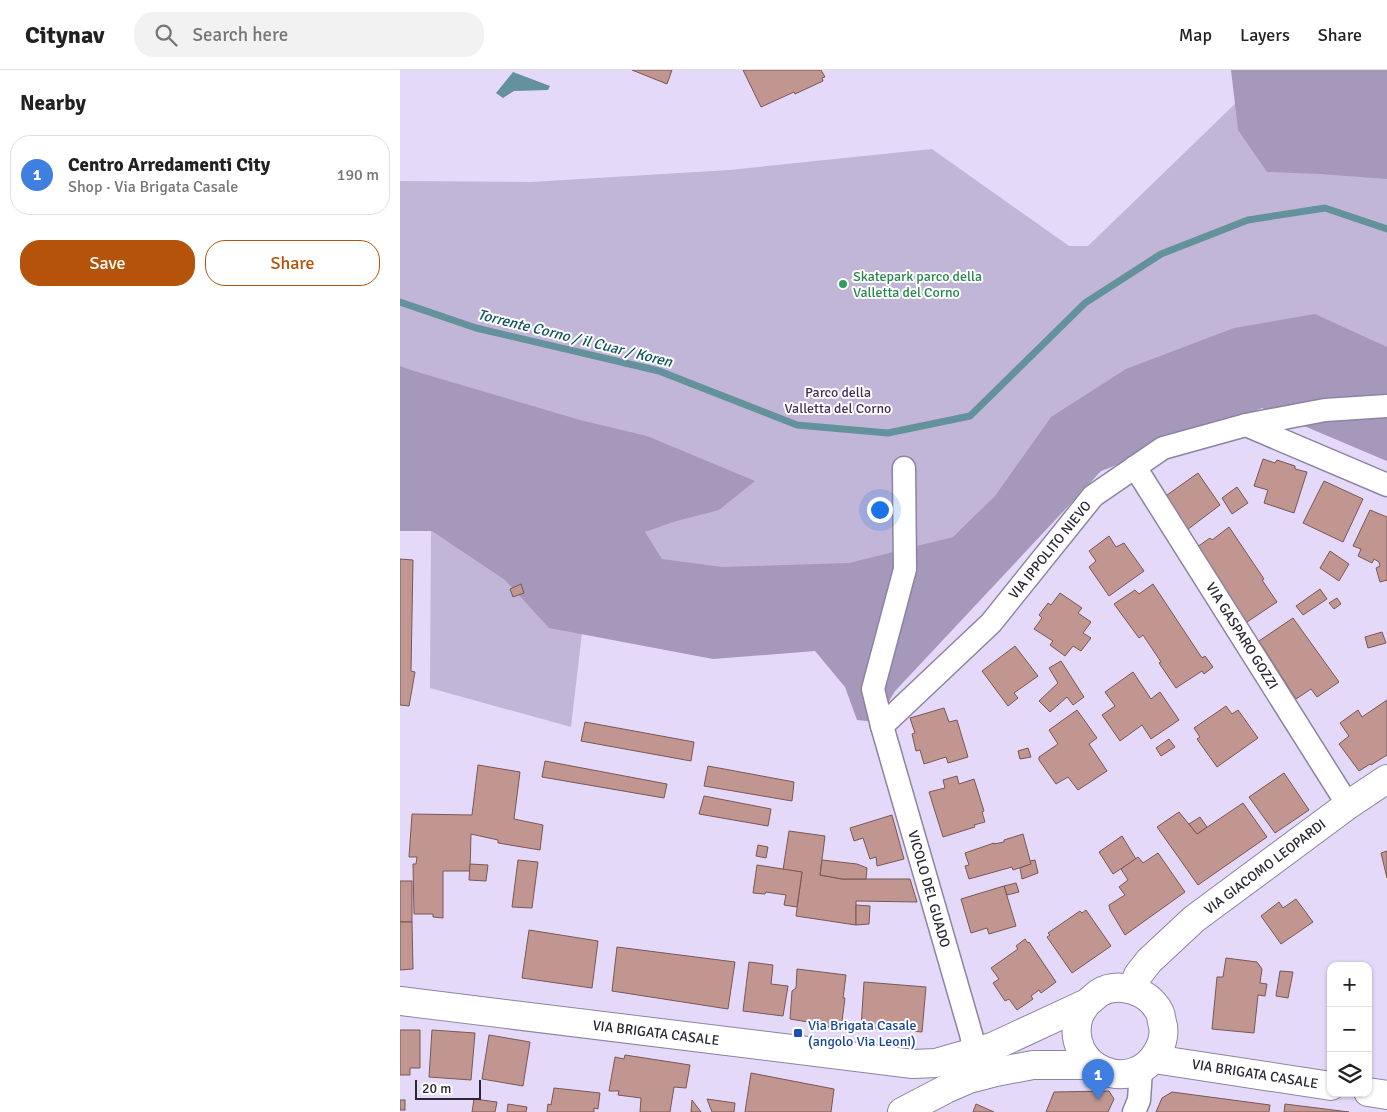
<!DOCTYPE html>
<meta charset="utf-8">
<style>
:root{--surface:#fff;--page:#f2f2f2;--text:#222;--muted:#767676;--line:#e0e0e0;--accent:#b45309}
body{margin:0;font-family:Signika,sans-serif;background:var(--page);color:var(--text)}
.controls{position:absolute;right:15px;bottom:15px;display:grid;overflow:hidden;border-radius:10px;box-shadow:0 1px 4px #0004}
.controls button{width:45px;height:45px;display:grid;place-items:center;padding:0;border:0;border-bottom:1px solid var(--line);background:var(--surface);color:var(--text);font:25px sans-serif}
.scale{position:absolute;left:15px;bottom:12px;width:66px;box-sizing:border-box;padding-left:5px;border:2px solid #2b2632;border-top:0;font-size:14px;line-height:18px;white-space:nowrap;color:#2b2632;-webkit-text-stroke:4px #fff;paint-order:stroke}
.you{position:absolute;left:479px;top:439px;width:18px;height:18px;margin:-12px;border:4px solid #fff;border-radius:50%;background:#1a73e8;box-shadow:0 0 0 8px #1a73e833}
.badge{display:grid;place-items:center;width:32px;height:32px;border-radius:50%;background:var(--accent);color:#fff;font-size:16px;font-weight:700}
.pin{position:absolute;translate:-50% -41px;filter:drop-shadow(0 1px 2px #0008)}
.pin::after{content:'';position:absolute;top:26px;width:18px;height:15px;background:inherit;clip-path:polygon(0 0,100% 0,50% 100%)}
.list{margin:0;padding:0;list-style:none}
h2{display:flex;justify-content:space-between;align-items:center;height:65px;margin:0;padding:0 20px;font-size:21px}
h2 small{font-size:16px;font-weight:400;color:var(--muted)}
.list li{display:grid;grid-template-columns:32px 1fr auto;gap:15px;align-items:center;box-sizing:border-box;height:80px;margin:0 10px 10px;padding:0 10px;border:1px solid var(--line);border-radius:20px}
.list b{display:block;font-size:19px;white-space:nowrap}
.list p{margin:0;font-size:16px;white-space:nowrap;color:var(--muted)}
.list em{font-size:16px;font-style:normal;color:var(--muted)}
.actions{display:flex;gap:10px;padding:15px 20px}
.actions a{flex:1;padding:11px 0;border:1px solid var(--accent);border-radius:20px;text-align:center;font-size:18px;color:var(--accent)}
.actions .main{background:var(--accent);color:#fff}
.icon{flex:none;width:28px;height:28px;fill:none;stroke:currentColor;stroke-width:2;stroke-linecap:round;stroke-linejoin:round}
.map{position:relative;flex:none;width:987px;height:1042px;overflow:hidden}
header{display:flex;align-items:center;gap:30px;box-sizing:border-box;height:70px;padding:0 25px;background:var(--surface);border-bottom:1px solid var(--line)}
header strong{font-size:24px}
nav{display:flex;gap:28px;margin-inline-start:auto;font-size:18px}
.search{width:350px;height:45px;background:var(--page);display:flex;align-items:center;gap:12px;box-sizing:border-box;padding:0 18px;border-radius:20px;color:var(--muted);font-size:19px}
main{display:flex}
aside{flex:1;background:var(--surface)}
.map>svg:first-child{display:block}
.green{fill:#c2b6d8}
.forest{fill:#a598bb}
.water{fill:#63929c}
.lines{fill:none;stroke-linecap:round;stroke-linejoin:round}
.stream{stroke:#63929c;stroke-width:7}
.building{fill:#c19691;stroke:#795754}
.street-casing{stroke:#8e83a1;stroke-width:25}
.secondary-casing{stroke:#8e83a1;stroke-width:30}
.street{stroke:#fff;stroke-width:22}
.secondary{stroke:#fff;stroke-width:28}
.leisure-dot{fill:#2e9e5b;stroke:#fff;stroke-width:2}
.transit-dot{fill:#1a4fb4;stroke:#fff;stroke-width:2}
.labels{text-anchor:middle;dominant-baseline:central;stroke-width:4;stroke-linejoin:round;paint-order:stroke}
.leisure-label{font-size:14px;fill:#27864d;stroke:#fff;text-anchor:start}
.park-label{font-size:14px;fill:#432f5e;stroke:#fff}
.street-label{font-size:14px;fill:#2b2632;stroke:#fff}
.transit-label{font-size:14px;fill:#164399;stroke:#fff;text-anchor:start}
.water-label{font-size:15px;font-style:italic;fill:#0e545e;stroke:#fff}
</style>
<header>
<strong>Citynav</strong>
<div class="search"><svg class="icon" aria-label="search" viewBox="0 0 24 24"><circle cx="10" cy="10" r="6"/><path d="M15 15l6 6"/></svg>Search here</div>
<nav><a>Map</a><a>Layers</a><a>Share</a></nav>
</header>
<main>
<aside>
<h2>Nearby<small></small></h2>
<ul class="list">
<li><span class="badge" style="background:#3f7fe0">1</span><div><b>Centro Arredamenti City</b><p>Shop · Via Brigata Casale</p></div><em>190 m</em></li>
</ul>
<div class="actions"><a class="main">Save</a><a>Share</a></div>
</aside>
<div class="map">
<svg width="987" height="1042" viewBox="0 0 987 1042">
<rect width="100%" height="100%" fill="#e4d9f9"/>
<polygon class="green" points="987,0 987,391 862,338 701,401 495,621 493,583 185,537 171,657 30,618 31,461 0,461 0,111 131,112 329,100 532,79 669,176 688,176 839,30"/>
<g class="forest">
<polygon points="831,0 987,0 987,109 920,104 867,102 838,60"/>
<polygon points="915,244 987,277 987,391 862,338 701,401 495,621 477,652 457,650 445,617 415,581 313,589 149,558 105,510 32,461 0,461 0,296 14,301 180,350 247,366 355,411 319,440 273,452 245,462 262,489 322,497 449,493 553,467 595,426 651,347 726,299 834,258"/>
</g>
<polygon class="water" points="113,2 150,16 148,20 114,21 103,28 96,23"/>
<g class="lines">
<polyline class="stream" points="0,232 76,258 259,301 397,355 488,363 570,346 685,233 761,184 848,150 925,138 987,159"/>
</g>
<g class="building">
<polygon points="232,0 272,0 267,14"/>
<polygon points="343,0 421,0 425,7 422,8 423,11 395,24 394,22 361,37"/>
<polygon points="863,389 875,393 877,390 895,396 895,399 907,402 894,443 864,433 868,420 854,416"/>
<polygon points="798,403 820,435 783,463 760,430"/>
<polygon points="924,411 963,429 943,472 903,453"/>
<polygon points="837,417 848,433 832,444 822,428"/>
<polygon points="970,440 987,447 987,511 987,510 980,512 976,498 980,496 979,492 974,489 972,493 958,486 961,479 953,476"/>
<polygon points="829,457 864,509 862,510 877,532 847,552 801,488 797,477 810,468 812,470"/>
<polygon points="709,466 716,477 724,473 744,501 709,526 689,497 696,491 689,481"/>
<polygon points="930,481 949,494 939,511 920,498"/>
<polygon points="0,489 13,490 11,601 15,602 9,636 0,635"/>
<polygon points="121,514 124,523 113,527 110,519"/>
<polygon points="753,514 802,588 805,586 813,597 804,604 802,601 776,618 759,593 761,592 743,565 739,568 714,534 735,520 739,524"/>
<polygon points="920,519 927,529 903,545 896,536"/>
<polygon points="660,523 682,538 678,543 691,552 683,563 691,568 681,581 673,576 665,586 650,575 653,571 634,559 642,548 639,545 648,533 651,535"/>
<polygon points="937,528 941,534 934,539 929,533"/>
<polygon points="893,548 939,612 917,627 911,619 896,629 859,571"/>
<polygon points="982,562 986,573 968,578 965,567"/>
<polygon points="615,576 638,606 614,623 618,628 608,636 582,601"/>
<polygon points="661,591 684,627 673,635 667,627 650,642 639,631 658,613 649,598"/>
<polygon points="733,602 751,629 760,622 779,650 751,669 742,655 720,671 702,645 715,636 705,622"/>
<polygon points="987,630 987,685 971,695 970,694 959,701 939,674 949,666 940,653 958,640 962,647"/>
<polygon points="826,636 832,644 838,640 858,668 817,697 797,669 800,667 794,658"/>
<polygon points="544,638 549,652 557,650 568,687 548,693 546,687 524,694 520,680 516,681 512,664 515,663 510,648"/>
<polygon points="677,640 697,668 689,674 707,701 678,720 668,707 656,714 639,690 639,687 658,674 649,660"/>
<polygon points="185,652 294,672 291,691 181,671"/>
<polygon points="769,669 775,677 761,686 756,678"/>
<polygon points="628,678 631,687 620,689 618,681"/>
<polygon points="145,691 267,714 264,728 142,707"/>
<polygon points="78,695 120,702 114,749 143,755 140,780 98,773 98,770 71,764 70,801 43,801 43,848 33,847 33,844 14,844 13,794 16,794 17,787 9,787 12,744 72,745"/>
<polygon points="308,696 394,712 392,731 304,716"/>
<polygon points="884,703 909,740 875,763 849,727"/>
<polygon points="557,706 559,714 574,709 584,741 582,742 585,752 574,755 575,757 543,767 529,722 545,718 543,710"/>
<polygon points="304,726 371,739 368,756 299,744"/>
<polygon points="843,733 867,767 798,815 757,757 779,742 797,764"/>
<polygon points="492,745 504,789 477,796 476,787 470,789 463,768 454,771 450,758"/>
<polygon points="800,747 807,757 797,764 789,754"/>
<polygon points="389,761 425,766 420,805 442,809 510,809 517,832 456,831 456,855 396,846 402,802 383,800"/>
<polygon points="623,764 631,794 613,800 612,797 569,809 565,796 569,795 565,783 594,773 594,774 604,772 604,770"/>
<polygon points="722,766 736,789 713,804 699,782"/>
<polygon points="358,775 368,777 366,788 356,786"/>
<polygon points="987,781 987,808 981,783"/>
<polygon points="758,783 785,822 725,865 710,840 709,835 725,825 719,817 728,810 721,799 738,787 743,793"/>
<polygon points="118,790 138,792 132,838 112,837"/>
<polygon points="422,790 457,794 467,798 466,809 442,809 420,805"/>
<polygon points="635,790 638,803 622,809 620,798 631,794 630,791"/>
<polygon points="70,794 88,795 86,811 69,810"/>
<polygon points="357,795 402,802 397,837 384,835 386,825 366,822 365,824 353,823"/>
<rect x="0" y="811" width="12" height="41"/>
<polygon points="616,813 619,822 607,825 604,816"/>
<polygon points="604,816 616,856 589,864 587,858 571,863 561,829"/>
<polygon points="896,829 913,852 881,874 861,846 879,832 883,838"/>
<polygon points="456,835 470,836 469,854 456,855"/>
<polygon points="686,840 711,876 672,903 647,867 650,865 648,863 680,841 682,843"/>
<polygon points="0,852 12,852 13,899 0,900"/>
<polygon points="129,860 198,871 192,918 122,908"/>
<polygon points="625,869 628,873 629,872 656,912 641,923 639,920 631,926 633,929 617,940 609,929 605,931 593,913 599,909 591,898 618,879 616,876"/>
<polygon points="217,877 335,892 328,939 212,921"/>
<polygon points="826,888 857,892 862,899 860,913 867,914 865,926 858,925 854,963 812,959 817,907 823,907"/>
<polygon points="349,892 373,895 371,914 388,916 383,946 343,941"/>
<polygon points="397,899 446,905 443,928 445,928 441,959 417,955 414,953 390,949 392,921 396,918"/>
<polygon points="880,901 893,902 888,928 876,926"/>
<polygon points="464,912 526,917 522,962 461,957"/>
<polygon points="0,960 20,960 20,998 10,998 10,1005 0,1005"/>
<polygon points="32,960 75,963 71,1010 29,1007"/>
<polygon points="89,965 130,972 123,1016 82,1009"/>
<polygon points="225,985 290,995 286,1018 274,1017 270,1042 240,1042 241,1028 218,1025 219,1021 209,1021 215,987 224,989"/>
<polygon points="351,1003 434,1019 431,1042 345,1042"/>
<polygon points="154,1018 200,1023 198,1039 194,1038 194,1042 147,1042 148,1034 151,1035"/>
<polygon points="709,1021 714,1029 708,1042 646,1042 654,1022"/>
<polygon points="772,1022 870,1035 869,1042 756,1042 762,1028"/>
<polygon points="74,1029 97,1032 95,1042 72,1042"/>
<polygon points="307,1029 335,1033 334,1042 312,1042"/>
<rect x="0" y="1030" width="5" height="10"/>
<polygon points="292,1030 301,1042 291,1042"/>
<polygon points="108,1034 127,1037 126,1042 107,1042"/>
<polygon points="576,1034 594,1042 573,1042"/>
<polygon points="885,1034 949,1042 884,1042"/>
</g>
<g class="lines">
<g class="street-casing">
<g id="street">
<polyline points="846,355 925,340 987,336"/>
<polyline points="735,397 948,735"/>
<polyline points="504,398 505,499 473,619 482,656 571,964 575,982"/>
<polyline points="482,656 591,553 693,426 763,378 846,355 987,415"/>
<polyline points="734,1042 739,1030 741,1000"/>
</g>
</g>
<g class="secondary-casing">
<g id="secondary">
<polyline points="733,919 738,905 749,891 794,849 948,735 987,709"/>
<path d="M0,931L513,994L536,993L592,977L687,933C691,930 695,926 699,923C719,911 748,921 759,941C761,944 761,948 762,952C765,961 763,972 758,981C732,1028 663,997 679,946C681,942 684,937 687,933"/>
<polyline points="754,989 931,1016"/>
<polyline points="968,1022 987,1025"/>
<polyline points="502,1042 546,1019 569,1009 596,1002 633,995 692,995"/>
</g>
</g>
<use href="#street" class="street"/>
<use href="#secondary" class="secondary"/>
</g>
<circle class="leisure-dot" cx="443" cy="214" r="5"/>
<rect class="transit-dot" x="393" y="958" width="10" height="10" rx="2.5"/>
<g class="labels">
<g class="leisure-label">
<text x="453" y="206">Skatepark parco della<tspan x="453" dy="16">Valletta del Corno</tspan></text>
</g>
<g class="park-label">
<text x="438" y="322">Parco della<tspan x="438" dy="16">Valletta del Corno</tspan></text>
</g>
<g class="street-label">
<text transform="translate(650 480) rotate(-51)">VIA IPPOLITO NIEVO</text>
<text transform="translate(842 566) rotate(58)">VIA GASPARO GOZZI</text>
<text transform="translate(865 797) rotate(-37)">VIA GIACOMO LEOPARDI</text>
<text transform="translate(529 819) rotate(74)">VICOLO DEL GUADO</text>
<text transform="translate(256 963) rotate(7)">VIA BRIGATA CASALE</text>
<text transform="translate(855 1004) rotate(9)">VIA BRIGATA CASALE</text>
</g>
<g class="transit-label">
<text x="408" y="955">Via Brigata Casale<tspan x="408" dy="16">(angolo Via Leoni)</tspan></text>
</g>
<g class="water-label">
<text transform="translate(175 268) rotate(14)">Torrente Corno / il Cuar / Koren</text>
</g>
</g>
</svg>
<div class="controls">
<button>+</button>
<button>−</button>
<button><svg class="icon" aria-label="layers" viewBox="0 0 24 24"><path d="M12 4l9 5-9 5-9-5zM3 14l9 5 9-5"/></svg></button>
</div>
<div class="scale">20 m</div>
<div class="you"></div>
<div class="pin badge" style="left:698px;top:1030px;background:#3f7fe0">1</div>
</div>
</main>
